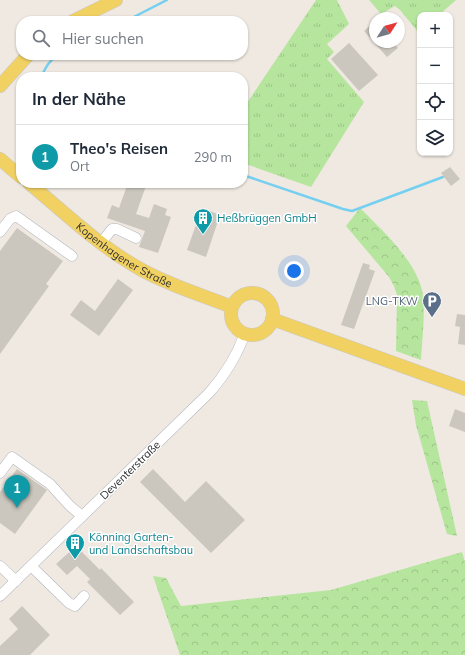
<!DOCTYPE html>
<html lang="de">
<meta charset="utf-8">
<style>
:root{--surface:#fff;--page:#f2f2f3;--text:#1f2937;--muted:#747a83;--line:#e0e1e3;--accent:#4264fb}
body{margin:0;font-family:Mulish,sans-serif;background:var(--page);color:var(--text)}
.controls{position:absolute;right:12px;top:12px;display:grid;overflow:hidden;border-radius:8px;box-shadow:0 1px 3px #0004}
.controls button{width:36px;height:36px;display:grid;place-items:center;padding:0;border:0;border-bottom:1px solid var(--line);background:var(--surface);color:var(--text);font:20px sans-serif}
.compass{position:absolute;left:369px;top:12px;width:36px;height:36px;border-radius:50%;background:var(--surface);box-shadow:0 1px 3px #0004;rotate:54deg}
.you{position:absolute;left:294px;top:271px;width:14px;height:14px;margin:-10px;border:3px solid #fff;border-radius:50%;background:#1a73e8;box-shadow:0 0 0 6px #1a73e833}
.badge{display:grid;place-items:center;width:26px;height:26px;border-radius:50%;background:var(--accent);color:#fff;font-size:13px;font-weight:700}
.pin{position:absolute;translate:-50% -33px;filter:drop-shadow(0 1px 2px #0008)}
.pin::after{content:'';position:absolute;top:21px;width:14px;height:12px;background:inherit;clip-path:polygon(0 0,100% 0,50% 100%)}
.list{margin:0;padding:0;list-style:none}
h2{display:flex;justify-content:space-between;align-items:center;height:52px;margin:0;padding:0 16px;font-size:17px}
h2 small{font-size:13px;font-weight:400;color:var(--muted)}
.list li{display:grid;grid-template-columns:26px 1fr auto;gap:12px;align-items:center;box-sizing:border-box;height:64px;padding:0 16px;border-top:1px solid var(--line)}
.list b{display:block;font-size:15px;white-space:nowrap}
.list p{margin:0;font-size:13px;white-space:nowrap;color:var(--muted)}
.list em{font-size:13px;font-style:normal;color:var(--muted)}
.icon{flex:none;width:22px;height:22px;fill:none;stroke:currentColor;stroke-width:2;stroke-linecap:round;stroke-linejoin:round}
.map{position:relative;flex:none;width:465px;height:655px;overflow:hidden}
.search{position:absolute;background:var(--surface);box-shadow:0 1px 3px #0004;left:16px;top:16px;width:232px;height:44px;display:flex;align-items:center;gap:10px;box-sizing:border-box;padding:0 14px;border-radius:16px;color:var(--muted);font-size:15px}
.panel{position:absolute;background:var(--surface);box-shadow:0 1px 3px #0004;left:16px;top:72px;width:232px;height:116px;border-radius:16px}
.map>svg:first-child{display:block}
.grass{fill:url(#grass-tufts)}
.forest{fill:url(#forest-crowns)}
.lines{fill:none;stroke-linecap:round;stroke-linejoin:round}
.stream{stroke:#75cff0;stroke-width:2.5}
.building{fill:#cbc7bf}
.minor-casing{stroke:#b4b7c1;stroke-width:11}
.major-casing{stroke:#c9c9c9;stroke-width:14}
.minor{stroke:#fff;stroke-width:10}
.major{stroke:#f2d163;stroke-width:13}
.labels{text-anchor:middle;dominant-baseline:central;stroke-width:3;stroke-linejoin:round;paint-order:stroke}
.culture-label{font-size:11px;fill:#0d838f;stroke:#fff;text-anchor:start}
.street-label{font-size:11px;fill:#2e2e2e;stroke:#fff}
.service-label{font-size:11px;fill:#4e5e75;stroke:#fff;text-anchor:end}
</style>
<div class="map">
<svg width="465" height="655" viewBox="0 0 465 655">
<defs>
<pattern id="grass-tufts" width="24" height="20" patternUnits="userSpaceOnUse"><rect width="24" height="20" fill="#b6e59e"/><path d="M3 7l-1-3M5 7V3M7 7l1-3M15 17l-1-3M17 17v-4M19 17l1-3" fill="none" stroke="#9dc588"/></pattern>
<pattern id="forest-crowns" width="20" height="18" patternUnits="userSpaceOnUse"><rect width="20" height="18" fill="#b6e59e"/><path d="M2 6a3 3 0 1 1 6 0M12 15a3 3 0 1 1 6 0" fill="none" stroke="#9dc588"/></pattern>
</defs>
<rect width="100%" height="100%" fill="#efe9e1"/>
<g class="grass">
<polygon points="316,0 337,0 349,24 327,44 334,52 327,59 364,102 311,187 243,163 243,109"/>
<polygon points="369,0 456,0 439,15 420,15 420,31 419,33 400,10 395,6 381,14"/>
</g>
<g class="forest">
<path d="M360,208C381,229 415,260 422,290C426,310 422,339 421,360L396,351L397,295L394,286L389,277L346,226Z"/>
<polygon points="412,400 427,401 457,536 447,534 416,425"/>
<polygon points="462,552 465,562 465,655 180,655 153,576 166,578 181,606 331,590"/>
</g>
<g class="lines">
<g class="stream">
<polyline points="126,21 167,0"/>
<path d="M41,77C46,67 49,60 59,55"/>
<polyline points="21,136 21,143"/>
<polyline points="243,175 343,209 352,211 443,177"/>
</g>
</g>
<g class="building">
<polygon points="375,21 375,42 393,42 398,48 387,57 364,31"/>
<polygon points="349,43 378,75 359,91 331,59"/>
<polygon points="450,167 460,179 451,186 441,173"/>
<polygon points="128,183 147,183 136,214 149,218 154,204 167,209 165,215 171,217 158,253 139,247 145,231 107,218 112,205 119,208"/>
<polygon points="202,208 220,215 206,257 187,250"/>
<polygon points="17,228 63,261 46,284 49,286 0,354 0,251"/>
<polygon points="363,263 370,265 369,269 375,271 354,329 341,325"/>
<polygon points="118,279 133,290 99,336 70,315 81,300 95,311"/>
<polygon points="457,314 465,315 465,345 458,344 460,327 455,326"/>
<polygon points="455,409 465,413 465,432 449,426"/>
<polygon points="17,469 47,490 15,534 0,523 0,492"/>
<polygon points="153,469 185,502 206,481 245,520 211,553 140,482"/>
<polygon points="76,546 100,570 101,568 134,602 120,615 87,582 90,579 77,566 67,575 56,564"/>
<polygon points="22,606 50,635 30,655 0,655 0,646 18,629 9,619"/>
</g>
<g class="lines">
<g class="minor-casing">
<g id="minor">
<polyline points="0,232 10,219 16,216 72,256"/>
<polyline points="101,243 112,229 117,229 136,238"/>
<polyline points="0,473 12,457 50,484 70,506 82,516"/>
<polyline points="0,566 16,581"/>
<polyline points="31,566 69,603 75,606 84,596"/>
<path d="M0,596L209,393C225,375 237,356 245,333"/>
</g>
</g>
<g class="major-casing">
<g id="major">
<polyline points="73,21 116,0"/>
<polyline points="0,86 28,55"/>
<polyline points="0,159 21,177"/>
<path id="s1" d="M29,183C65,213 100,247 142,270C171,286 202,295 232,307"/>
<circle cx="252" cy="314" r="21"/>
<polyline points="272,319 465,389"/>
</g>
</g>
<use href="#minor" class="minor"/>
<use href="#major" class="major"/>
</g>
<defs>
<g id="building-pin" transform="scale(1)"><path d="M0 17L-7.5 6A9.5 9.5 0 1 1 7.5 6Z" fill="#0f9aa8" stroke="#fff"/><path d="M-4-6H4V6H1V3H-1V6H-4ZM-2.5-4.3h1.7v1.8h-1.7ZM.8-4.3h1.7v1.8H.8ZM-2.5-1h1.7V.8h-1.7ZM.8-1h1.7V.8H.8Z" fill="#fff"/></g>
<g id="parking-pin" transform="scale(1)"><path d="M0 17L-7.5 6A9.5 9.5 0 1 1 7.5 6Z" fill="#5c6f8a" stroke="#fff"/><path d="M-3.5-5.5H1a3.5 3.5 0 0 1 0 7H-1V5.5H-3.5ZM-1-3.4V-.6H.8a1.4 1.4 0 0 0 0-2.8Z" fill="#fff"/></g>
</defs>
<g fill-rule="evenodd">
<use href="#building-pin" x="203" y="218"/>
<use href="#parking-pin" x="432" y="301"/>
<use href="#building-pin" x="75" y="543"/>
</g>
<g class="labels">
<g class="culture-label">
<text x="217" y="218">Heßbrüggen GmbH</text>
<text x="89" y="537">Könning Garten-<tspan x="89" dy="13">und Landschaftsbau</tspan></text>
</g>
<g class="street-label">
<text stroke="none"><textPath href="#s1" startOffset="120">Kopenhagener Straße</textPath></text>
<text transform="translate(130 470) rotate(-44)">Deventerstraße</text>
</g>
<g class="service-label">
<text x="418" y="301">LNG-TKW</text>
</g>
</g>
</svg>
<div class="controls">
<button>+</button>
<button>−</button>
<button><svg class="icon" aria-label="locate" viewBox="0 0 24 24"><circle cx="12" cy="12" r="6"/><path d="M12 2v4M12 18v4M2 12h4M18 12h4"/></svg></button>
<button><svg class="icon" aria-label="layers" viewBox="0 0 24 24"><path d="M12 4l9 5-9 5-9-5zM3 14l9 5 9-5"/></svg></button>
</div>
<svg class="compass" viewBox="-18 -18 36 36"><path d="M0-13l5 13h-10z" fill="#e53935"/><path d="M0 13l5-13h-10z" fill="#747a83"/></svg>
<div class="you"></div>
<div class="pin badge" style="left:17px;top:508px;background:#0f9aa8">1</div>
<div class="search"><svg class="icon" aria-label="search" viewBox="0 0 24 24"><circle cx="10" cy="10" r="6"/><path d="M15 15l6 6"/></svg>Hier suchen</div>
<section class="panel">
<h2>In der Nähe<small></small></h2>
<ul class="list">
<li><span class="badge" style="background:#0f9aa8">1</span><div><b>Theo's Reisen</b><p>Ort</p></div><em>290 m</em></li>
</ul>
</section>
</div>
